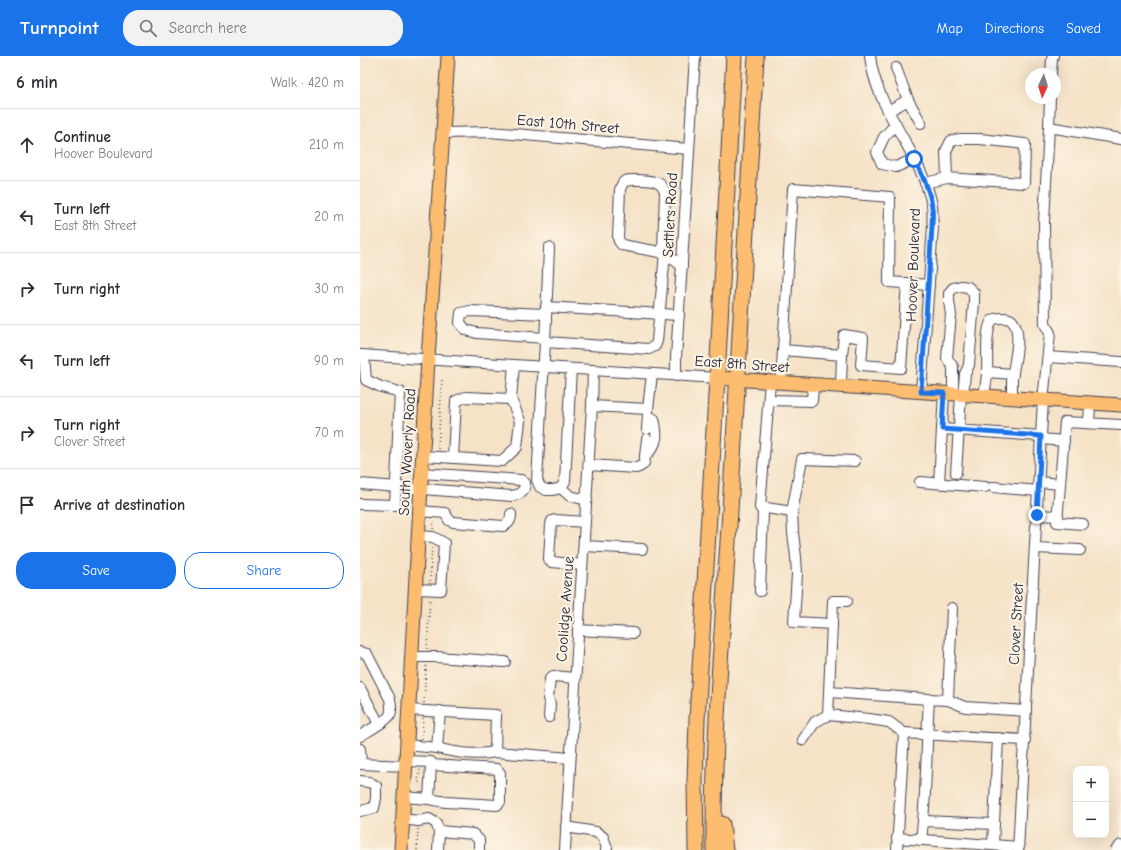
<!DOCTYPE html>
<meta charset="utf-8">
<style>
:root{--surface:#fff;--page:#f2f2f3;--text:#2b2b33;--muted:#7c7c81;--line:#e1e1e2;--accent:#1a73e8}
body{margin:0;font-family:"Comic Neue",sans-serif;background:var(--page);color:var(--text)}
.controls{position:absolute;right:12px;bottom:12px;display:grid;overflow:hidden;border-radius:8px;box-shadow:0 4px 16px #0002}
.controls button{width:36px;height:36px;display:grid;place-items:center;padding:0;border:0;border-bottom:1px solid var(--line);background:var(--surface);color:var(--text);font:20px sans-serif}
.compass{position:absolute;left:665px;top:12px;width:36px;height:36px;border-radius:50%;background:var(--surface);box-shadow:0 4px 16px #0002;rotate:184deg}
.stop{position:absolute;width:12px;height:12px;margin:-9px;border:3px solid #1a73e8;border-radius:50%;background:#fff}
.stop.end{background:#1a73e8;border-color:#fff;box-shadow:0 1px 4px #0008}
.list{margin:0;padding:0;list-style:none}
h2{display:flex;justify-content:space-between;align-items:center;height:52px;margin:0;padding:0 16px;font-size:17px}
h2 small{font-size:13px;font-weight:400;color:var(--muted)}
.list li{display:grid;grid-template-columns:26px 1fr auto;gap:12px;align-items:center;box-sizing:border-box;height:72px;padding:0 16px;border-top:1px solid var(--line)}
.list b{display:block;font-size:15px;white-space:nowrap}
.list p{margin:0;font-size:13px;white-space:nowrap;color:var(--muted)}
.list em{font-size:13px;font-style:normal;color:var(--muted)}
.actions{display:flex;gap:8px;padding:12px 16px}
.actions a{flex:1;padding:9px 0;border:1px solid var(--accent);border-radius:16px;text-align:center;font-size:14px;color:var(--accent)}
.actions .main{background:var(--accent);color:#fff}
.icon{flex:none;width:22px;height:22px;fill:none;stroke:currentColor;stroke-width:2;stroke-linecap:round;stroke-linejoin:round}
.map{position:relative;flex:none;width:761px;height:794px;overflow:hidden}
header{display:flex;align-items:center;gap:24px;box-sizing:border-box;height:56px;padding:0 20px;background:var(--accent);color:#fff}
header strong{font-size:19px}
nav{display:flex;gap:22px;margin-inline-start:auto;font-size:14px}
.search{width:280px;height:36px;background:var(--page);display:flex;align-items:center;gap:10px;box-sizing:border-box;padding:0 14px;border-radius:16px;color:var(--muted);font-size:15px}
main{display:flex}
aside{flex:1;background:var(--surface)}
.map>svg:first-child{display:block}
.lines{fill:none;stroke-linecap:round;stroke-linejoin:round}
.minor-casing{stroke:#423f50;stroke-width:12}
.major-casing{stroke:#423f50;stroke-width:15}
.highway-casing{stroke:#423f50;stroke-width:17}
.path{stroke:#423f50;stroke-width:1.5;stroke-dasharray:1 3;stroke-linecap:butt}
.minor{stroke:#fff;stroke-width:10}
.major{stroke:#fcbd6f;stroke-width:13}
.highway{stroke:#fcbd6f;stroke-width:15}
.route{stroke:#1a73e8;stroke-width:5}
.labels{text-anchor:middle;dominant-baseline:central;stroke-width:4;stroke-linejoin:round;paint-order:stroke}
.street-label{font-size:15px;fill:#22223b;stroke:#fcf5e5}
</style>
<header>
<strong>Turnpoint</strong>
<div class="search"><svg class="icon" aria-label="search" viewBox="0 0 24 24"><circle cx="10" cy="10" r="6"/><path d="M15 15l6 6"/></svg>Search here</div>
<nav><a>Map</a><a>Directions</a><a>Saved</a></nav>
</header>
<main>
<aside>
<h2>6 min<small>Walk · 420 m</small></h2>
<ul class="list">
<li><svg class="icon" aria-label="ahead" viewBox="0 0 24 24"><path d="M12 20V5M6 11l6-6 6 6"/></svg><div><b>Continue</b><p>Hoover Boulevard</p></div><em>210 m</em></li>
<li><svg class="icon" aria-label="left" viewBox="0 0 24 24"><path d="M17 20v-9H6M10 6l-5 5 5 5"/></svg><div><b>Turn left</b><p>East 8th Street</p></div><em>20 m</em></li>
<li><svg class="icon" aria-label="right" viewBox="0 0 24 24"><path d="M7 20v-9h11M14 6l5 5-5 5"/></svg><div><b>Turn right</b></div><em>30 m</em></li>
<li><svg class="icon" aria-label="left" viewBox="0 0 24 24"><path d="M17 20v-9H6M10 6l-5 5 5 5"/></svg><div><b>Turn left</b></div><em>90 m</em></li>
<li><svg class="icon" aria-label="right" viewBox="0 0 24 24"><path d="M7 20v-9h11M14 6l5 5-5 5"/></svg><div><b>Turn right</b><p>Clover Street</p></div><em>70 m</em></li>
<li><svg class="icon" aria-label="arrive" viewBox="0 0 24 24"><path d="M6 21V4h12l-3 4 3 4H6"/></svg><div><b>Arrive at destination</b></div></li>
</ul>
<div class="actions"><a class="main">Save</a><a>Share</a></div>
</aside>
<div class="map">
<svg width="761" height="794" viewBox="0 0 761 794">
<rect width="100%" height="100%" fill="#fcf5e5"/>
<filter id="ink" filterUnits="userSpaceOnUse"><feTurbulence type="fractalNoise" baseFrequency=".025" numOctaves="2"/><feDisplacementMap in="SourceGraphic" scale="8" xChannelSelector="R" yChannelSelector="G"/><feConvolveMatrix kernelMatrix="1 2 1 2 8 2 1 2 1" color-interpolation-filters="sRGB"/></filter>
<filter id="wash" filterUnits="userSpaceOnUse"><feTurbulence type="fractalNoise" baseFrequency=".012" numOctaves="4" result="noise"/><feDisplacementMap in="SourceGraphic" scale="16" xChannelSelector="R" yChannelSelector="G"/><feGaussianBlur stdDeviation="0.9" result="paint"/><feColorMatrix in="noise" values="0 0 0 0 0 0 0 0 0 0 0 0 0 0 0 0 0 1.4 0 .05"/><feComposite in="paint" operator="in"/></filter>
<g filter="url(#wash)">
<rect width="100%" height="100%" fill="#f5e2c7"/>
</g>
<g filter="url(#ink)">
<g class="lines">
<g class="minor-casing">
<g id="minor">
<path d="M510,0C516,55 561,96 572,149C573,156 572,164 573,171L561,336"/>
<polyline points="536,12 548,44"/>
<polyline points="691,18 692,3 693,0"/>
<polyline points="528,55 548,44 561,67"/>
<polyline points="536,68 524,81 517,96 522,108 536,111 554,103"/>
<polyline points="689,71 690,42"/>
<polyline points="84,77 130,76 329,93"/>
<polyline points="565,127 587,122 664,127 665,88 620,83 600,83 591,85 586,95 587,122"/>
<polyline points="186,251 319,259"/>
<polyline points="185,282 117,277 106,274 100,267 101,257 110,255 186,258"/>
<polyline points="185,286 189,192"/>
<polyline points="0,299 357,322"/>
<polyline points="482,299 484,279 503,282 501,309 541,312 547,227"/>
<polyline points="688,301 761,306"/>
<path d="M211,313L205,425L201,432L193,434H186L180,431L177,424L185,286L289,293L295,290L297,285L305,197L262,189L259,185L258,182L260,134C261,130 262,127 265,125C270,123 293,124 298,127C302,129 304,133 305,137L303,193L305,197L322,210"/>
<polyline points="627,316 653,318"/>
<polyline points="316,320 316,302 335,0"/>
<polyline points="421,326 423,294"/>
<polyline points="481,330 482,299 423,294 433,133 530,141 529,226 569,229"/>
<polyline points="593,338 593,311 587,302 591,259 589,245 589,237 593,232 601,230 608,231 614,237 614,246 609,309 605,318 603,339"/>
<path d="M624,340C625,332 627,324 627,316C628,303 625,277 631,266C633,262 638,262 642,262C646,262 651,262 653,266C663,277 653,310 652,324C652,330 652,336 652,342"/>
<polyline points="409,344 452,345 453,329"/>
<polyline points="232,350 288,353 292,318"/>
<polyline points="729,367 730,347"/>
<polyline points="287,373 288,360"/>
<polyline points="582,373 681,380"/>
<polyline points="681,383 704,385"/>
<polyline points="63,400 142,405 157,391 160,365 151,343 154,309"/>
<polyline points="285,400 287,383"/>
<polyline points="93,402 96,345 106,341 151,343"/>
<path d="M229,409L276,412C283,410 285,408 285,400C298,389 298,379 294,363L288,360V353"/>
<polyline points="596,417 601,339"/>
<polyline points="560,426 625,431"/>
<polyline points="679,426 700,428"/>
<polyline points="579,427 584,337"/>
<polyline points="0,428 152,440 159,438 164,433 165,427 161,424 62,417"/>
<polyline points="633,431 678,435"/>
<polyline points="201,432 210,440 227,444"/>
<polyline points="0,448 35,449 40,336 21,331 6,324 4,299"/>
<polyline points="400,451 432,456"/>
<path d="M60,455L85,457L89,464L93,466L143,470C149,468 151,464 151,458"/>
<polyline points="677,459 698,460"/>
<polyline points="723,468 697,466 705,366 761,369"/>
<polyline points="224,490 282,493"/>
<polyline points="675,492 720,494"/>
<polyline points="222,509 192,506 190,505 189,503 191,468 192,465 195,464 225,466"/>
<polyline points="56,533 81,534 84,487 73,481 59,480"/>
<polyline points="400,535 403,456 400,451 410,326"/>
<polyline points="472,568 434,566 437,518 436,501 433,477 432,456 442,403 495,405"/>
<polyline points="218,574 273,577"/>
<path d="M0,596L7,598L30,643C31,648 32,654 30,659C27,665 6,676 0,680"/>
<polyline points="52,601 76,601 145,606"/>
<polyline points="0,632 19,668"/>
<polyline points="469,636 569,643"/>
<polyline points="588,644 592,552"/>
<polyline points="49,654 136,659 135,696 210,702"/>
<polyline points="468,659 473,545 487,545"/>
<polyline points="189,661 190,648 188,642 190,623 193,620 215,622"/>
<polyline points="443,684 455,666 468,659 509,663 529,666 544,677"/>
<polyline points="47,689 77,692 80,655"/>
<path d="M77,692C97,697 115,700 135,696"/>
<polyline points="0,693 1,708"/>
<polyline points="0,708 46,710"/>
<polyline points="0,725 9,726 16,730 16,742 14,752 0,755"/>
<polyline points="44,741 69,743 71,709 71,706 46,705"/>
<polyline points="69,743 86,746 137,749 140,746 140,717 137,713 71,709"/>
<polyline points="43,763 58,765 69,763 76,767 79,775 78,794"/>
<polyline points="564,765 634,768"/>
<polyline points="206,771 236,776 243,781 247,792 246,794"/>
<polyline points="79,775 113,778 119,784 119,794"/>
<polyline points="537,782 659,791"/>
<path d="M561,784C567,737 566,690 569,643L588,644L605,651L666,655"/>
<polyline points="633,789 638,682"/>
<polyline points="205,794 232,350 233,314"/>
<polyline points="537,794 544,677 665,684"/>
<polyline points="658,794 683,344 690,277 685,268 684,165 689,71 761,83"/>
<polyline points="756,794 761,789"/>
</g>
</g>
<g class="major-casing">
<g id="major">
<polyline points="357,322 761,349"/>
<polyline points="41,794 68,303 88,0"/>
</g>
</g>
<g class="highway-casing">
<g id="highway">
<polyline points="362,768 365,794"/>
<polyline points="336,794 335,725 337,664 357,322 374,0"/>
<path d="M354,794C353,681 363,568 370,455C379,303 387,152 396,0"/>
</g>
</g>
<g class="path">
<polyline points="78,393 82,323"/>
<polyline points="73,473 74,465"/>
<polyline points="70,525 72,491"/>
<polyline points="67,593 70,543"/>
<polyline points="64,647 66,610"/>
<polyline points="62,683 63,662"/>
<polyline points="60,714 58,725 61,729"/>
<polyline points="57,794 58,773"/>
</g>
<use href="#minor" class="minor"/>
<use href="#major" class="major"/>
<use href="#highway" class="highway"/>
</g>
</g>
<g class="lines" filter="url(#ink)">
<path class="route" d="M554,103C562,118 570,134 572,151C573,158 572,165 572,171L561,336L584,337L582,373L681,380L677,459"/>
</g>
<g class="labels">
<g class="street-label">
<text transform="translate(208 68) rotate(5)">East 10th Street</text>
<text transform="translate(310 159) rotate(-87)">Settlers Road</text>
<text transform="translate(553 209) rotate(-88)">Hoover Boulevard</text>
<text transform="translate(382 308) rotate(4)">East 8th Street</text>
<text transform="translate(47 396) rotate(-87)">South Waverly Road</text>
<text transform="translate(205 553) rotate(-86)">Coolidge Avenue</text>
<text transform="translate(656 568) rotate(-87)">Clover Street</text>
</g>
</g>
</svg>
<div class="controls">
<button>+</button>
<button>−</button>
</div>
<svg class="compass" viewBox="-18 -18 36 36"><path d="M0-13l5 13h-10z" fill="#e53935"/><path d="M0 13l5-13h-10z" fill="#7c7c81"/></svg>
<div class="stop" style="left:554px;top:103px"></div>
<div class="stop end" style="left:677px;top:459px"></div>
</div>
</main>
